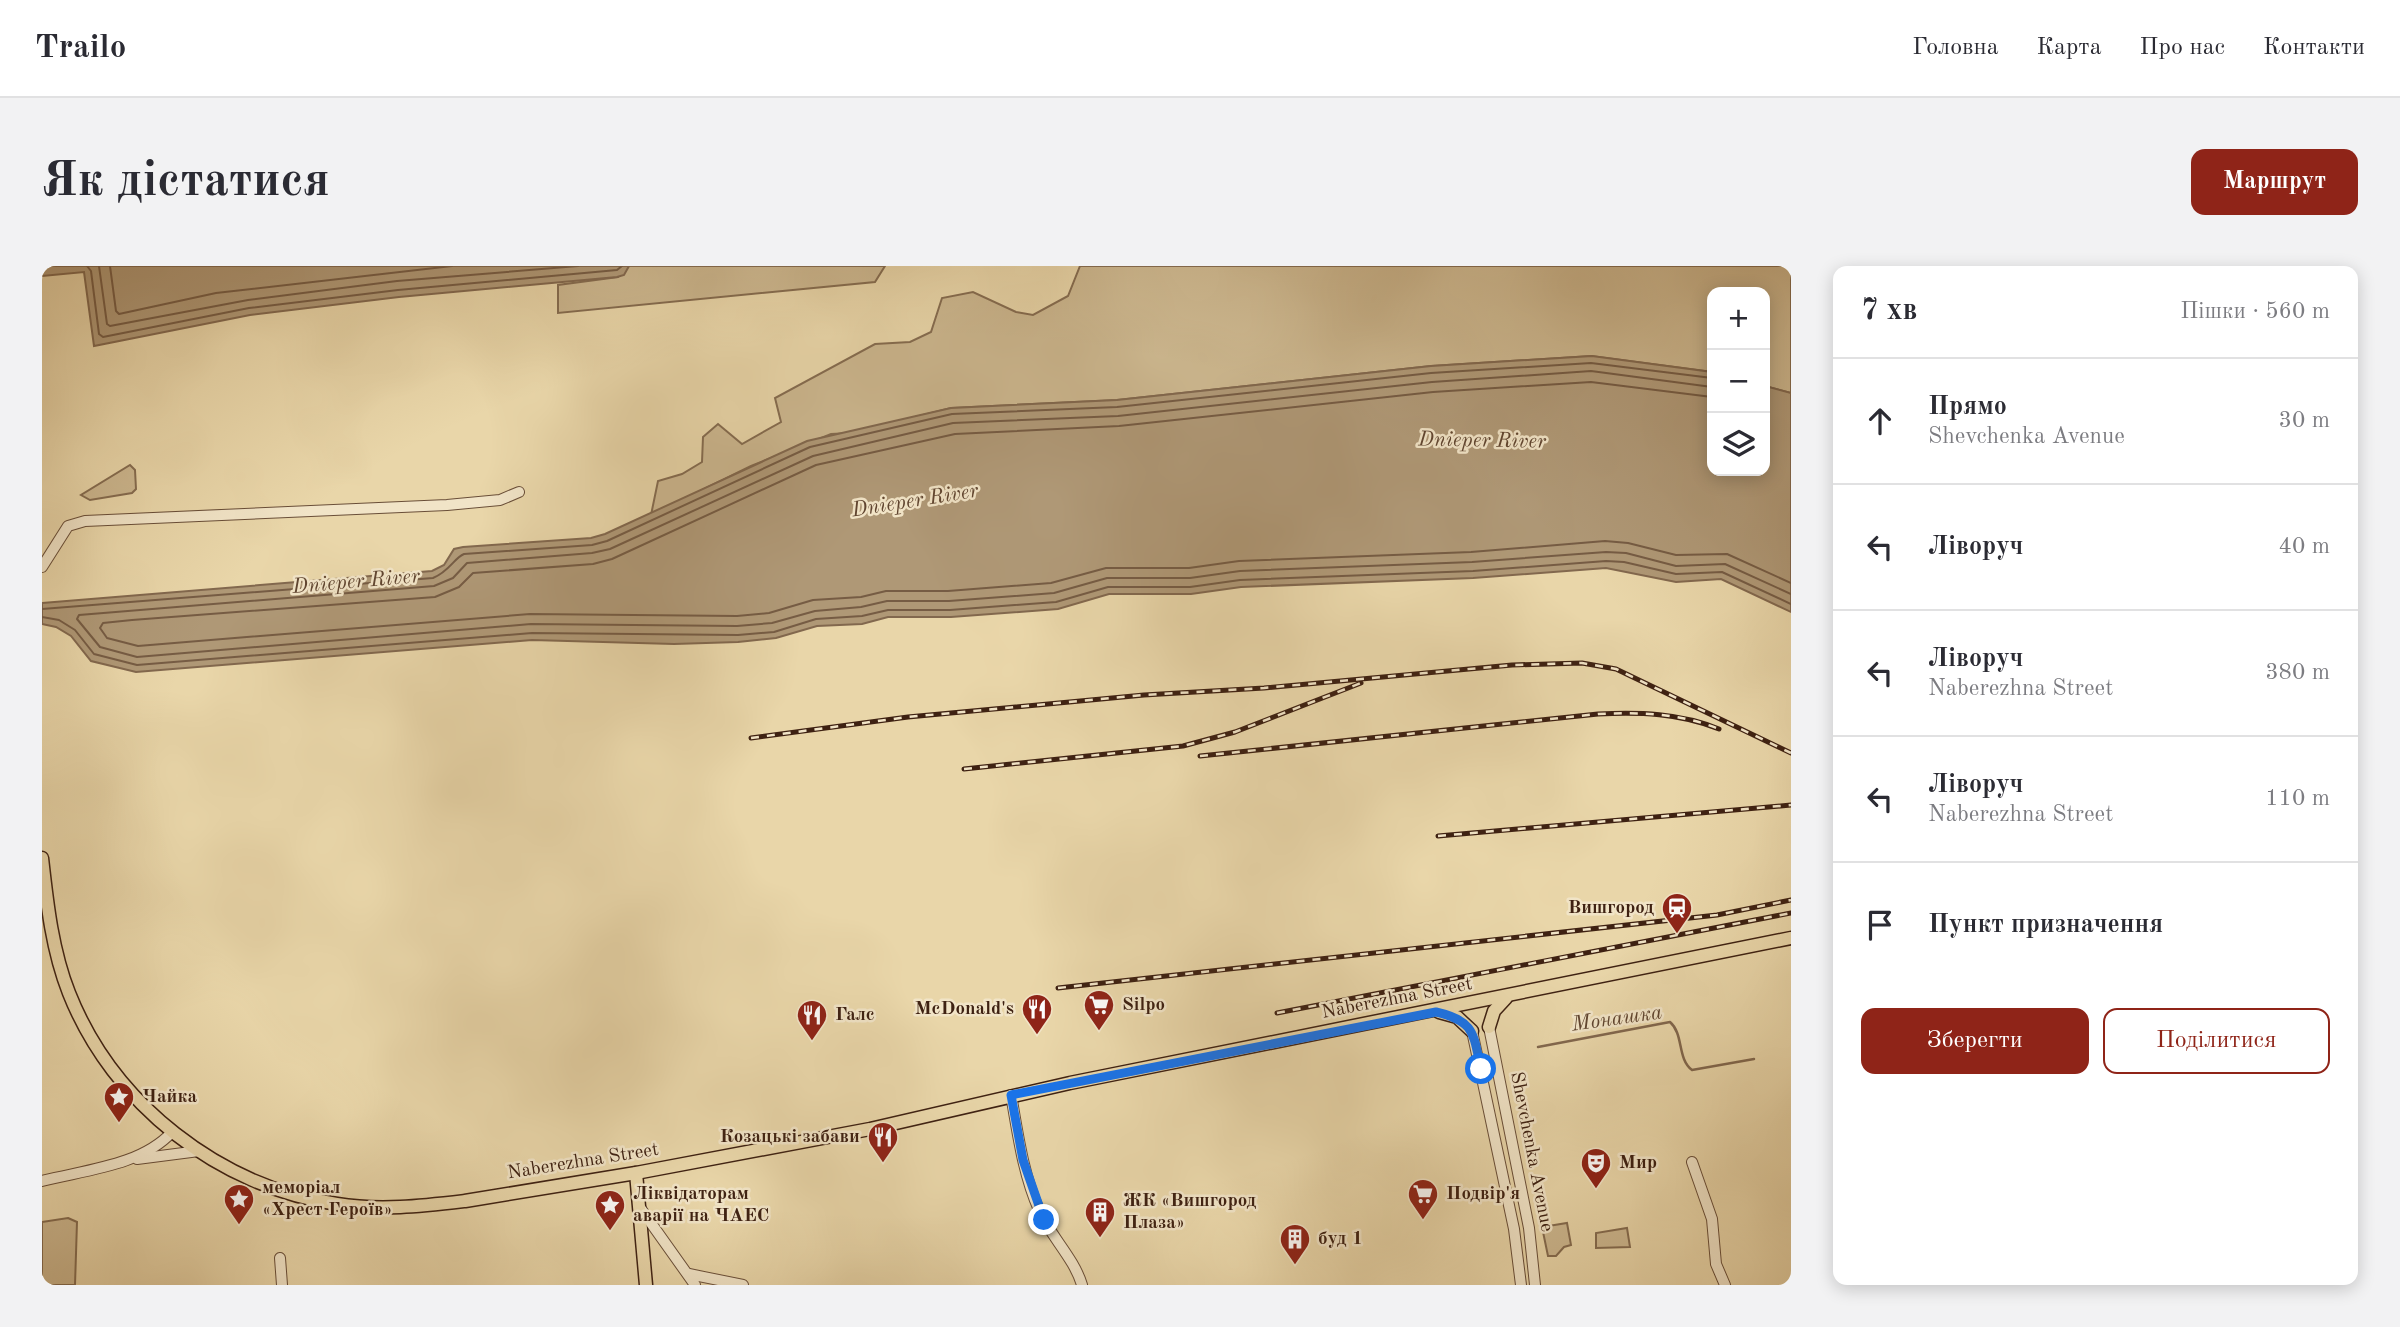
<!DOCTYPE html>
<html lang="uk">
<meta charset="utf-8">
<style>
:root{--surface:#fff;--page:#f2f2f3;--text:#2b2b33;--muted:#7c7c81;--line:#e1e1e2;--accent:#8f2418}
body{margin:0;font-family:"Old Standard TT",serif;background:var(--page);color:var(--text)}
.controls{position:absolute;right:21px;top:21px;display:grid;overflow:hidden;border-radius:14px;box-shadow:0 4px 18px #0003}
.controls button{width:63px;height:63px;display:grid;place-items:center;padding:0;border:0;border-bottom:2px solid var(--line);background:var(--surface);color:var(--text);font:35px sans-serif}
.stop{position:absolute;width:21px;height:21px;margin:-16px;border:5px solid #1a73e8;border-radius:50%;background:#fff}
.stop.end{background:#1a73e8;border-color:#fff;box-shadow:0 2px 7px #0008}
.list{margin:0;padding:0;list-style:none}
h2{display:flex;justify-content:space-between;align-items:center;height:91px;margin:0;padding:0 28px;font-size:30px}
h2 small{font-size:23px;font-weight:400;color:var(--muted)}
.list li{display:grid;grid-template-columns:46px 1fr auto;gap:21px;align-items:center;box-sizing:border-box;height:126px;padding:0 28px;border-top:2px solid var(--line)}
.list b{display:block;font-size:26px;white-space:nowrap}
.list p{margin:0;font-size:23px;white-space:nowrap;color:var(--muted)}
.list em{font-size:23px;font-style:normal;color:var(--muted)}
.actions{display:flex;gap:14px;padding:21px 28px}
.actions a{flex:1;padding:16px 0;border:2px solid var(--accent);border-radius:14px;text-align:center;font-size:24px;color:var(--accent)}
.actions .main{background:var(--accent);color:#fff}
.icon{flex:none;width:38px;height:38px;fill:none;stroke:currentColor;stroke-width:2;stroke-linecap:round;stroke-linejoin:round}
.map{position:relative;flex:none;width:1749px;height:1019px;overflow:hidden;border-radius:14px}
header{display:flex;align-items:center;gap:42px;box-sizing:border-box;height:98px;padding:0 35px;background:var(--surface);border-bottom:2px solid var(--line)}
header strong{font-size:33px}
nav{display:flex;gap:38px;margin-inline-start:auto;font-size:24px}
.intro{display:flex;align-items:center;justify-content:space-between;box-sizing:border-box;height:168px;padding:0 42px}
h1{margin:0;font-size:49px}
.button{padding:18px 32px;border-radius:14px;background:var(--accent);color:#fff;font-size:24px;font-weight:700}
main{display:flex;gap:42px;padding:0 42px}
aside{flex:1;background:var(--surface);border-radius:14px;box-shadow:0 4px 18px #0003}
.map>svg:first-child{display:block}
.green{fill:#ccb78f;stroke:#856c50;stroke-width:2}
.water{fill:#af9876;stroke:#82684e;stroke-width:2}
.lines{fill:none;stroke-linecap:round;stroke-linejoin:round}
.shore{stroke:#765c44;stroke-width:2}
.stream{stroke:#82684e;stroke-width:2.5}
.minor-casing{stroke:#694e38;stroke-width:12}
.major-casing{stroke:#3e2112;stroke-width:15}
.minor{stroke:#f1e4c7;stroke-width:10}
.major{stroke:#e9d6a9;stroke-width:12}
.rail-casing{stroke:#3e2112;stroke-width:5}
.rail{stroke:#f1e4c7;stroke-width:2.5;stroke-dasharray:8;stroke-linecap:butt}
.route{stroke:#1a73e8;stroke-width:9}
.labels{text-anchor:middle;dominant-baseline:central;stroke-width:5;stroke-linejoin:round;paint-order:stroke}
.poi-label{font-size:19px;font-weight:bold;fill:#3e2112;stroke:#f1e4c7;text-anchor:start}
.street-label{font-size:19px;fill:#3e2112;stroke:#f1e4c7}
.water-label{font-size:21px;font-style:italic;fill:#604530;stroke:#f1e4c7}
</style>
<header>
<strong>Trailo</strong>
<nav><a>Головна</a><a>Карта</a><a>Про нас</a><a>Контакти</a></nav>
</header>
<div class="intro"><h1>Як дістатися</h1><a class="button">Маршрут</a></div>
<main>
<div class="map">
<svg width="1749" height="1019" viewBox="0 0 1749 1019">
<rect width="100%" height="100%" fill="#e9d6a9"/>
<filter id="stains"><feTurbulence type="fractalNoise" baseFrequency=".00286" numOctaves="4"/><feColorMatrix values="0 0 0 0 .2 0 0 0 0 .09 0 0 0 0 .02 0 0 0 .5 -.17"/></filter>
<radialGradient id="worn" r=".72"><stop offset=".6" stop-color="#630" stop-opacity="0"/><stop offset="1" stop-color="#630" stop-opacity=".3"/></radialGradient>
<g class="green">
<polygon points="587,0 843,0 833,16 516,47 516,19 576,11"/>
<polygon points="1038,0 1749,0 1749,127 1723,120 1723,26 1670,26 1670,106 1549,90 1389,100 1075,134 909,142 809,167 789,168 709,200 609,249 616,215 640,208 660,196 661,171 676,158 700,178 739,156 733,132 833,78 868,76 889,66 900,32 931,26 974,46 991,49 1026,30"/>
<polygon points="88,199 93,204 94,223 90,227 48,234 39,229"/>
<polygon points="26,952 35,956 33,1019 0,1019 0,956"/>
<polygon points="1525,957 1529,979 1522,981 1514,990 1506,990 1500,961"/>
<polygon points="1585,962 1588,981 1554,982 1554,967"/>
</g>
<g class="water">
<polygon points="0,0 587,0 582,9 575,11 357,31 208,49 52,80 42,6 0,10"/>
<polygon points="1550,90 1670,106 1670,205 1723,205 1723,120 1749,127 1749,346 1679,313 1634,316 1564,302 1431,312 1199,321 1149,328 1067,328 1016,343 909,351 846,351 820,358 775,360 734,372 696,376 632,378 490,374 94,406 49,395 29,370 14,361 0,358 0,337 390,305 402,299 412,283 421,281 549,272 563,268 765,175 909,142 1075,134 1389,100"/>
</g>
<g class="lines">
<g class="shore">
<polyline points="45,0 49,5 57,68 61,71 207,42 356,24 575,4 580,0"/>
<polyline points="57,0 65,58 68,60 206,34 355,15 536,0"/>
<polyline points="68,0 74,45 77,48 174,27 410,0"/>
<polyline points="1670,121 1549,105 1390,116 1076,150 911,157 771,190 568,283 550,287 425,297 411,312 392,320 37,349 35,353 58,381 95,391 489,358 695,360 730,357 773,345 819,341 845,335 907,335 1012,327 1065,312 1148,312 1198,305 1430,296 1564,286 1584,287 1634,300 1683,298 1749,328"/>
<polyline points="1670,131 1549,116 1391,126 1077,160 913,168 774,199 570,293 551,298 431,307 417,321 393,331 90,354 61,357 58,362 65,372 96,380 488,348 695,350 727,347 771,334 819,331 844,325 906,325 1009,317 1064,302 1147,302 1197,295 1429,286 1563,275 1586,277 1634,289 1685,288 1749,317"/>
<path d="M0,343L391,312C408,305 412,292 422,288L550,279L565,275L768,181L910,148L1075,141L1389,107L1549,97L1670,112"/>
<polyline points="0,351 17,354 33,364 52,388 95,399 490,367 696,369 732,366 774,353 820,350 846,344 908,344 1014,336 1066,321 1148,321 1198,314 1431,305 1564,295 1582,296 1634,308 1680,306 1749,338"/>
</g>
<path class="stream" d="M1496,781L1628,756C1642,768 1635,793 1650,804L1712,793"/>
<g class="minor-casing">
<g id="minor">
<polyline points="0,301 26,260 43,255 405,239 458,234 477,226"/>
<polyline points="1447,761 1487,962 1493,1019"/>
<polyline points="1430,765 1472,963 1479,1019"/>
<path d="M969,829C976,868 981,908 997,944C1009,971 1032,992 1040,1019"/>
<polyline points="95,893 157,885"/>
<polyline points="1650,896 1670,953 1674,998 1683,1019"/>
<path d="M0,915C42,904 99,900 130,866"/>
<polyline points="599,943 653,1019"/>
<polyline points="238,992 240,1019"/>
<polyline points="647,1008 701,1019"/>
</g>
</g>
<g class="major-casing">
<g id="major">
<path d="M0,592C5,637 10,684 27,727C71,838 177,921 295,938C338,945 380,940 423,935L594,907L828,863L1028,817L1749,672"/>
<polyline points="1397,746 1415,751 1430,765"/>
<polyline points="1447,761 1452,745 1464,732"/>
<polyline points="594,907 604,1019"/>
</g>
</g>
<use href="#minor" class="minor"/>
<use href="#major" class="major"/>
<g class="rail-casing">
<g id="rail">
<polyline points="709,472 866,451 1102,429 1222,422 1470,399 1540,397 1574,403 1749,487"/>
<path d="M1158,490L1556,448C1597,446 1638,447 1677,463"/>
<polyline points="922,503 1141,480 1193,466 1319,417"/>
<polyline points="1396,570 1749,539"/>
<polyline points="1016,722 1675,649 1749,634"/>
<polyline points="1235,747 1749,647"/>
</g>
</g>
<use href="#rail" class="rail"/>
</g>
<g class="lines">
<path class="route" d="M1002,954L981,894L969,829L1394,746C1433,755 1431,767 1439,803"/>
</g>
<defs>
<g id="station-pin" transform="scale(1.575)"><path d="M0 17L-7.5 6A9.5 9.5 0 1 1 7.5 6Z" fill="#8f2418" stroke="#f1e4c7"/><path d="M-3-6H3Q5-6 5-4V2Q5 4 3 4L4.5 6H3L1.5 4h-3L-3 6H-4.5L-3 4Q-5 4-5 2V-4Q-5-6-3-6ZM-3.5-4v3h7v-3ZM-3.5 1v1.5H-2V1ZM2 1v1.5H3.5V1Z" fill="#fff"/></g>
<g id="supermarket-pin" transform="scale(1.575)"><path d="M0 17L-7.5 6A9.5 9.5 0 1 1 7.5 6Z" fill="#8f2418" stroke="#f1e4c7"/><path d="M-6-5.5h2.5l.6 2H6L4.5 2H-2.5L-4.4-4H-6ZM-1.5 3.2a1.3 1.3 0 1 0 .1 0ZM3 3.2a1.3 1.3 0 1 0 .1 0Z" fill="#fff"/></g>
<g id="restaurant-pin" transform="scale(1.575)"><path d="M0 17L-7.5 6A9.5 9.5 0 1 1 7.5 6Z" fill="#8f2418" stroke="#f1e4c7"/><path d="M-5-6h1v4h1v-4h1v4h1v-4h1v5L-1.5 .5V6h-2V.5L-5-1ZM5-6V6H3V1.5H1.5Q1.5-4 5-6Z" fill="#fff"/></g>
<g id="sight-pin" transform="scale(1.575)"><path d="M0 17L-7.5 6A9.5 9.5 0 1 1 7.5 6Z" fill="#8f2418" stroke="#f1e4c7"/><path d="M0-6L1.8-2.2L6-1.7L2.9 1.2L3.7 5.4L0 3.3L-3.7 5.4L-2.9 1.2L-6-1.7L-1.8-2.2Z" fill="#fff"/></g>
<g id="theatre-pin" transform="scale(1.575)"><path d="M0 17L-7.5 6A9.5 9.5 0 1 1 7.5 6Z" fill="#8f2418" stroke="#f1e4c7"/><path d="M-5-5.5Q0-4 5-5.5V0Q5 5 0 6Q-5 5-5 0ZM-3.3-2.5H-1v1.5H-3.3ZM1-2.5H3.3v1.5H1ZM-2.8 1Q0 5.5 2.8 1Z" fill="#fff"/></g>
<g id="building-pin" transform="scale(1.575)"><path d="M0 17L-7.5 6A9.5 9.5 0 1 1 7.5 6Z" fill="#8f2418" stroke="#f1e4c7"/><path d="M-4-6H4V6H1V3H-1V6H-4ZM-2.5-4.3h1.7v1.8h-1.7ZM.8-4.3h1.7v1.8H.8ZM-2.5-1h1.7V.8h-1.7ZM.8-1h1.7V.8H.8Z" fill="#fff"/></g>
</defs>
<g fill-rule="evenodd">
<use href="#station-pin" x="1635" y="642"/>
<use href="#supermarket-pin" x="1057" y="739"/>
<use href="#restaurant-pin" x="995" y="743"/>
<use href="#restaurant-pin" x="770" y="749"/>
<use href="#sight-pin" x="77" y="831"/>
<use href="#restaurant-pin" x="841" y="871"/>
<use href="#theatre-pin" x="1554" y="897"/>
<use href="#supermarket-pin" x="1381" y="928"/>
<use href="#sight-pin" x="197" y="933"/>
<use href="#sight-pin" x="568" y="939"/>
<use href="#building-pin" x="1058" y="946"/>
<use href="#building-pin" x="1253" y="973"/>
</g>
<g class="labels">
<g class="poi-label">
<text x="1612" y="642" text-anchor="end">Вишгород</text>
<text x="1080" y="739">Silpo</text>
<text x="972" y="743" text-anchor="end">McDonald's</text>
<text x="793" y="749">Галс</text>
<text x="100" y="831">Чайка</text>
<text x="818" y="871" text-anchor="end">Козацькі забави</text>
<text x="1577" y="897">Мир</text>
<text x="220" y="922">меморіал<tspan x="220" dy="22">«Хрест Героїв»</tspan></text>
<text x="591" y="928">Ліквідаторам<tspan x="591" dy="22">аварії на ЧАЕС</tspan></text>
<text x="1404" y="928">Подвір'я</text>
<text x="1081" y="935">ЖК «Вишгород<tspan x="1081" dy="22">Плаза»</tspan></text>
<text x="1276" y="973">буд 1</text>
</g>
<g class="street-label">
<text transform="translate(1355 733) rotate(-11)">Naberezhna Street</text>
<text transform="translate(1489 886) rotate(79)">Shevchenka Avenue</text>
<text transform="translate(541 896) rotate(-9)">Naberezhna Street</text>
</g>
<g class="water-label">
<text transform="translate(1440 175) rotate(1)">Dnieper River</text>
<text transform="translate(873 235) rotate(-9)">Dnieper River</text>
<text transform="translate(314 316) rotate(-5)">Dnieper River</text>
<text transform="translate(1575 753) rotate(-8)">Монашка</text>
</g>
</g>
<rect width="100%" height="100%" filter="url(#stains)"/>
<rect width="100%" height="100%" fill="url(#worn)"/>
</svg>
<div class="controls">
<button>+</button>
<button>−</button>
<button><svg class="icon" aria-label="layers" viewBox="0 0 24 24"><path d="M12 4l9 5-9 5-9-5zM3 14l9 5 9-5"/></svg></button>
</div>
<div class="stop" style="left:1439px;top:803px"></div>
<div class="stop end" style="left:1002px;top:954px"></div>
</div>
<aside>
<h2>7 хв<small>Пішки · 560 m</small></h2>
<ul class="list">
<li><svg class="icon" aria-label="ahead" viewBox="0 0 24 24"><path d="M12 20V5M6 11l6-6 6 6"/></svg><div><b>Прямо</b><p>Shevchenka Avenue</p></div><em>30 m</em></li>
<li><svg class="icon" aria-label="left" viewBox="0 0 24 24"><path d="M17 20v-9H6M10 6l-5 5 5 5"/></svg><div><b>Ліворуч</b></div><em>40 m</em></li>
<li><svg class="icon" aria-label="left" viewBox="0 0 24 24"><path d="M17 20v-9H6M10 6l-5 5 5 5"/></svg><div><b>Ліворуч</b><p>Naberezhna Street</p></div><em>380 m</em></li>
<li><svg class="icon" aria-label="left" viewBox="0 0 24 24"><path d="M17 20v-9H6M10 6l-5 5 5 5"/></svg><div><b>Ліворуч</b><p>Naberezhna Street</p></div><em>110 m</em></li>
<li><svg class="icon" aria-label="arrive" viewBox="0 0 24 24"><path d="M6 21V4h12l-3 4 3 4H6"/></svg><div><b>Пункт призначення</b></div></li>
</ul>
<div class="actions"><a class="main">Зберегти</a><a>Поділитися</a></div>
</aside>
</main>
